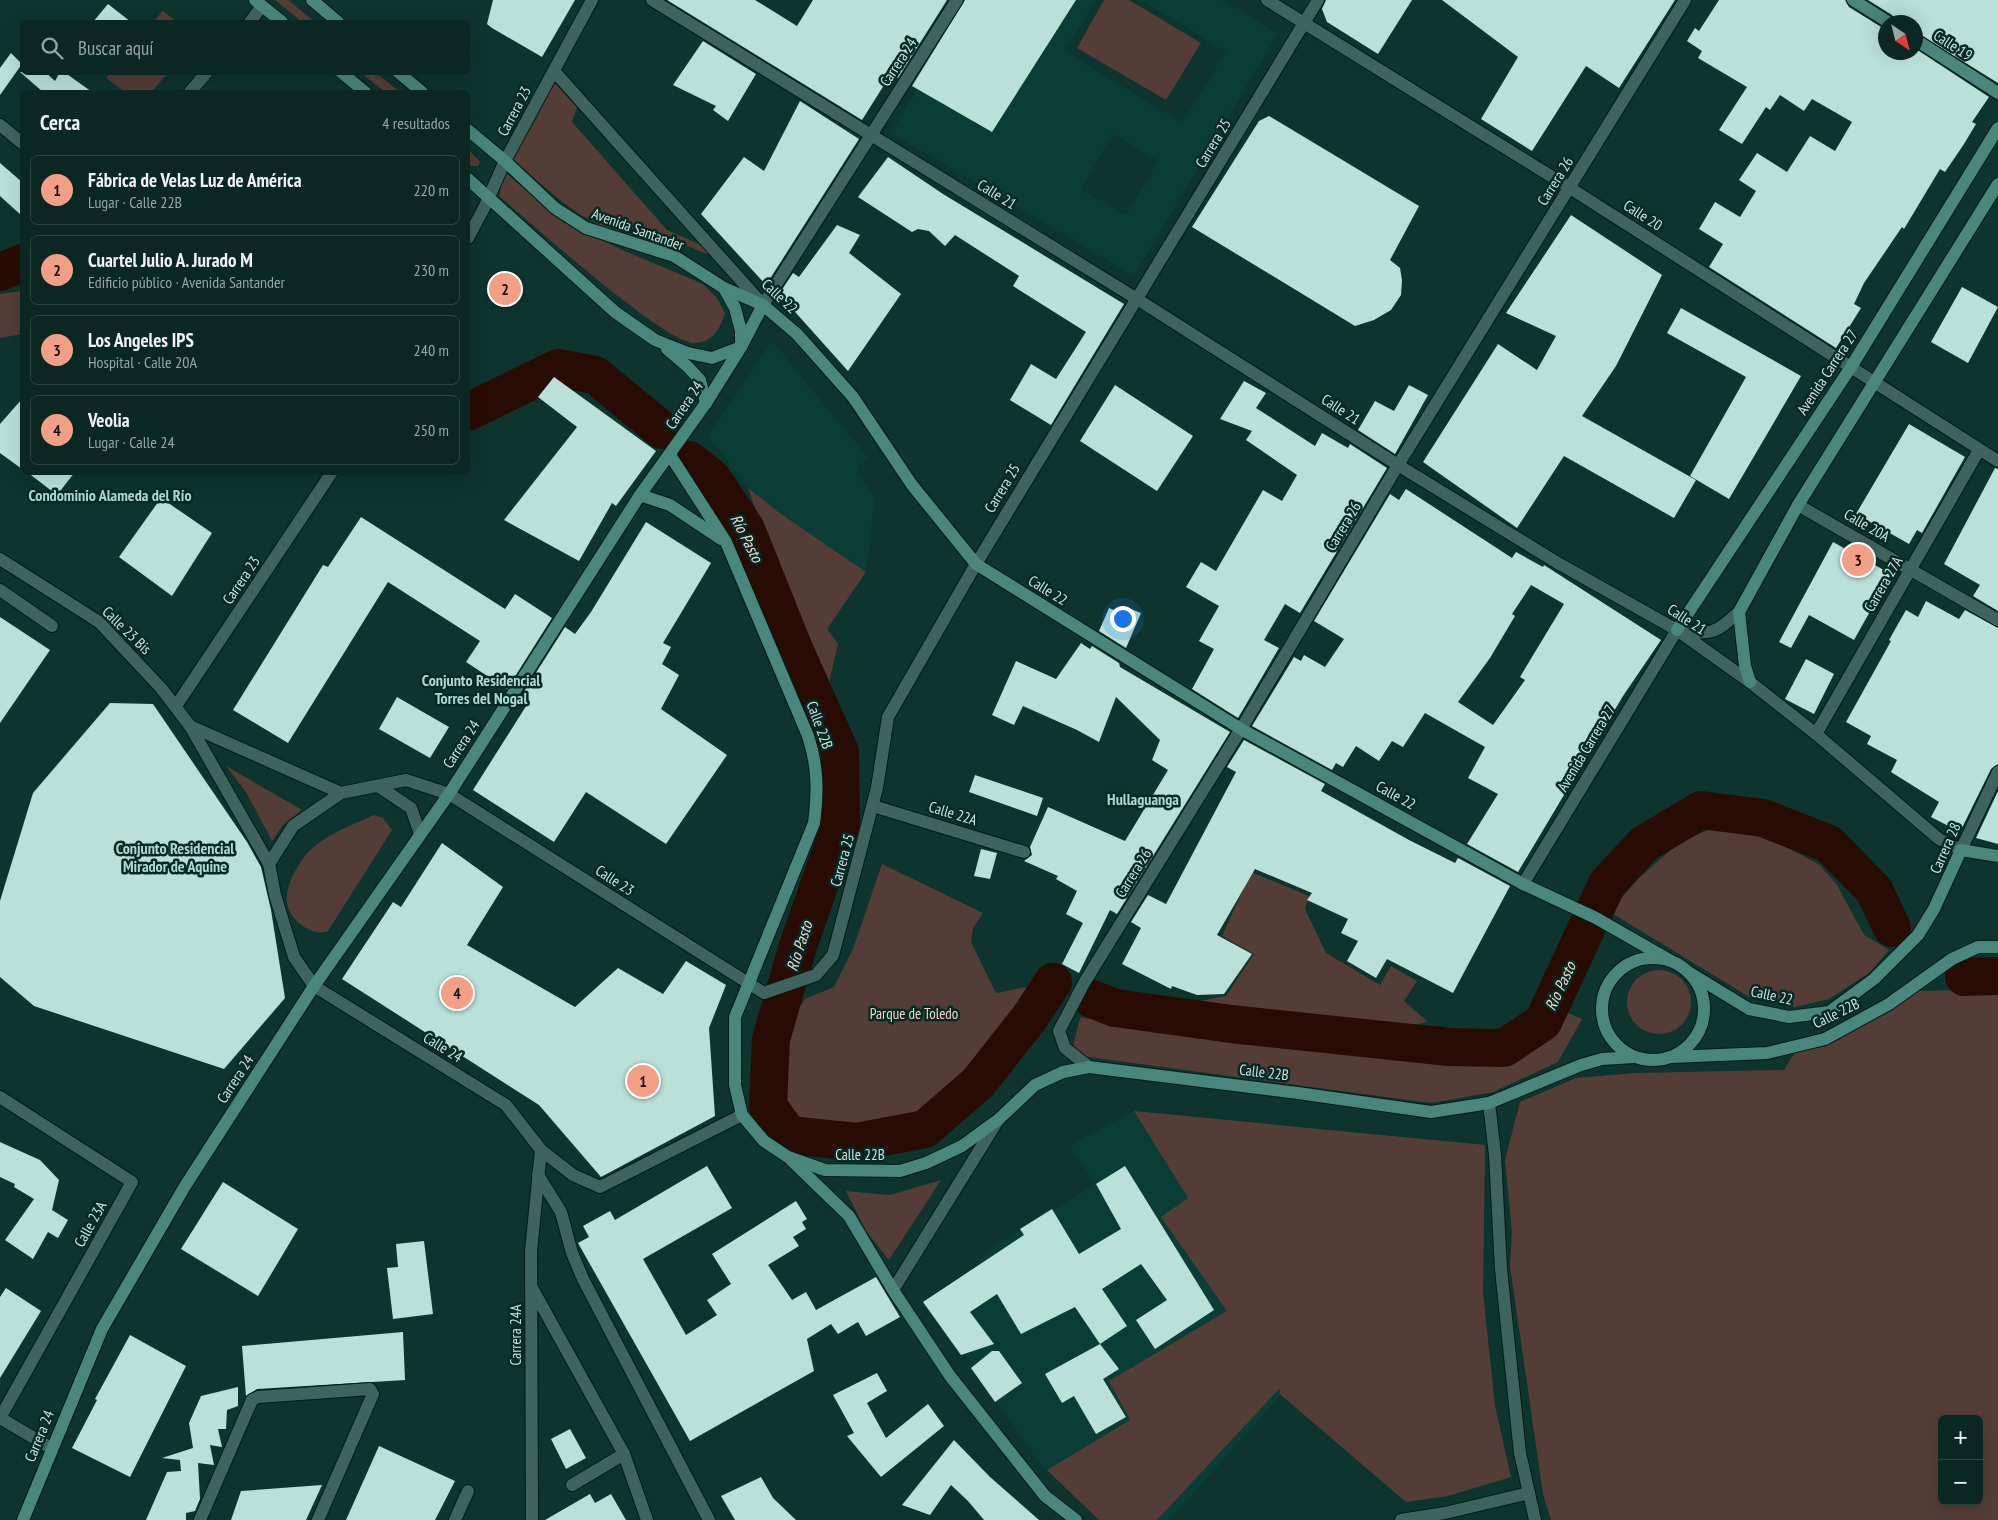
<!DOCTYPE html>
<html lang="es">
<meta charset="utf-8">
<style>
:root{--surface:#0a2722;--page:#18332f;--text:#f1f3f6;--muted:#99a5a5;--line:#2a4440;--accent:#f39f85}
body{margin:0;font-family:"PT Sans Narrow",sans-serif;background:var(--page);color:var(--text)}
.controls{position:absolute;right:15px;bottom:15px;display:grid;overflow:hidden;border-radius:8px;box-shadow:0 5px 20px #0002}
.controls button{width:45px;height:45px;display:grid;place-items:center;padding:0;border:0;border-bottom:1px solid var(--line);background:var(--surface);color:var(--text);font:25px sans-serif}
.compass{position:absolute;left:1878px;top:15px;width:45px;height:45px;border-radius:50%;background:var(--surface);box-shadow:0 5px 20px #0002;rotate:145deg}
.you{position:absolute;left:1122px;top:618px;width:18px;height:18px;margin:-12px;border:4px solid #fff;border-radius:50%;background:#1a73e8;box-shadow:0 0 0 8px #1a73e833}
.badge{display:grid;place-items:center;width:32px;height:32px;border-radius:50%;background:var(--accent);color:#111;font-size:16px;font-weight:700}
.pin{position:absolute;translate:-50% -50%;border:2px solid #fff;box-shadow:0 1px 5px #0006}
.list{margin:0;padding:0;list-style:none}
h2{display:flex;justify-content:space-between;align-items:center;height:65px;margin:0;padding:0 20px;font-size:21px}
h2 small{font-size:16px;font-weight:400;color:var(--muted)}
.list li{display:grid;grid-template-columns:32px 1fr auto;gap:15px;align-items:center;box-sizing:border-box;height:70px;margin:0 10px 10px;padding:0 10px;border:1px solid var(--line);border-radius:8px}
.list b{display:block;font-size:19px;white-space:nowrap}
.list p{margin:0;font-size:16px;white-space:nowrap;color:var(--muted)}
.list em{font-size:16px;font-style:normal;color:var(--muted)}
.icon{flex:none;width:28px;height:28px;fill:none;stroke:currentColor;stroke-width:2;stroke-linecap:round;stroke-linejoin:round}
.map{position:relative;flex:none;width:1998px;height:1520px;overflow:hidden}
.search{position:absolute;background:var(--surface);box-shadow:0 5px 20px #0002;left:20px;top:20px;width:450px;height:55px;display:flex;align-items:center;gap:12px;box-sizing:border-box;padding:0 18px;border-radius:8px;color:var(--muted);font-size:19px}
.panel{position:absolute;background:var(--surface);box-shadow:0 5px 20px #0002;left:20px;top:90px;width:450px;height:385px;border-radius:8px}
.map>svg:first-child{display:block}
.built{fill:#093d35;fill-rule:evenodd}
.green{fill:#543d36;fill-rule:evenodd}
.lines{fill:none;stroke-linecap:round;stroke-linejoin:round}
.river{stroke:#280c04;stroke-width:38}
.building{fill:#b9e1d8;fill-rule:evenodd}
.street-casing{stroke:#001b16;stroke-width:14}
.secondary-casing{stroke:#001b16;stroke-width:14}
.street{stroke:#3f645d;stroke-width:12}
.secondary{stroke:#49867b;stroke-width:12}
.labels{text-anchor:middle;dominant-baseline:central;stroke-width:5;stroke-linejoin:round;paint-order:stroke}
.street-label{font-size:15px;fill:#cfe3de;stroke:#032a24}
.park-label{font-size:15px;fill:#f9d1c5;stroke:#032a24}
.neighbourhood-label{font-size:16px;font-weight:bold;fill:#b0d8cf;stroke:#032a24}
.water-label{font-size:16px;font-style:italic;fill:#fed7ca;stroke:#032a24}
</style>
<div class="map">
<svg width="1998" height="1520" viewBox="0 0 1998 1520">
<rect width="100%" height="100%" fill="#0e342e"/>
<g class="built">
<path d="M1076,0H1096L1065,51L1182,123L1226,52L1141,0H1223L1278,33L1134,276L891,133L917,89L992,131ZM1113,134L1158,161L1126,215L1081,189Z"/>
<polygon points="772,341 868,457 857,469 875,498 866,572 781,514 748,488 708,436"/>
<polygon points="1134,1111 1485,1145 1483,1292 1495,1406 1511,1477 1448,1496 1406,1502 1281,1395 1170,1520 1099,1520 1040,1464 931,1306 995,1245 1095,1184 1070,1145"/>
</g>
<g class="green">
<polygon points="275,0 288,0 315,22 302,22"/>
<polygon points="1104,0 1129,0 1201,43 1166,100 1077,48"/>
<polygon points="163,11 177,22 153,22"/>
<polygon points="111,73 111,72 168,73 151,92 125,92 106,78"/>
<polygon points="361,73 376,73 400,92 385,92"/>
<path d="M553,81L577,107L572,122L667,230L699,244L708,250L707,254C690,247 674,240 656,237C643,235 629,236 617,232C576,219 545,187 513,159Z"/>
<polygon points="468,149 480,162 478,166 472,166 468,162"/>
<path d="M506,173L548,209L581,230L620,249L703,284L717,298L725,313C720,329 713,342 695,343C667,345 528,221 499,196L501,189L497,186Z"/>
<polygon points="22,291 22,334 0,338 0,294"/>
<polygon points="748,488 781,514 866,572 827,629 838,644 829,683 776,567"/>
<polygon points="226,766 302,810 283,825 272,841 246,792"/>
<path d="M374,815L383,818L392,830L328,931C312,938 287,918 287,901C286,885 296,868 305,856C322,835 351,826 374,815Z"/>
<polygon points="1719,826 1754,830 1820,865 1837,885 1864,935 1889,950 1869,973 1829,999 1795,1007 1751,998 1610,912 1638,879 1681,841"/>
<polygon points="882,864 983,913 973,928 971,942 996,993 1037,985 1036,999 994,1052 948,1094 914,1120 878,1131 835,1131 798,1124 782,1106 781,1059 792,1019 805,999 834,987 853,949"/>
<polygon points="1251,872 1309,896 1305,909 1326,953 1380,985 1391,966 1417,981 1404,1001 1428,1022 1379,1031 1256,1019 1200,1001 1226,996 1254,954 1222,936"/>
<circle cx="1659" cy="1002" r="32"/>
<path d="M1981,990L1998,995V1520H1551L1543,1494L1510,1266L1512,1232L1505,1160L1520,1102L1576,1078L1635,1073L1784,1070L1798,1047L1911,991ZM1942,1419H1979V1501H1942Z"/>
<polygon points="1552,1006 1582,1019 1558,1062 1493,1092 1431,1103 1081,1056 1073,1046 1080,1018 1449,1047 1504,1048 1543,1022"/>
<polygon points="1134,1111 1485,1145 1483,1292 1495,1406 1511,1477 1448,1496 1406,1502 1281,1395 1279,1389 1157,1520 1099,1520 1047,1470 1130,1420 1109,1381 1227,1311 1161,1217 1188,1198"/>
<polygon points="941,1180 889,1260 866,1231 846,1191 890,1195"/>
</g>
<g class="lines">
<g class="river">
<polyline points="0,272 22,263"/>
<polyline points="468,412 558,368 595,375 662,430"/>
<polyline points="689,460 712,478 746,529 794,649 840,752 841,823 798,946 771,1039 768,1106 789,1135 857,1142 925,1129 978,1083 1030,1017 1053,982"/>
<polyline points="1964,977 1998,976"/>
<polyline points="1092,999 1115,1008 1231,1024 1449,1047 1504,1048 1543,1022 1607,884 1644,844 1701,810 1763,818 1829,844 1874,890 1892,928"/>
</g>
</g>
<g class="building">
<polygon points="493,0 575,0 542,57 492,28 487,24"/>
<polygon points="667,0 755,0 797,26 813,0 947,0 898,78 891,74 862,120"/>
<polygon points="965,0 1076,0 992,132 912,86"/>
<polygon points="1326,0 1412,0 1378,54 1327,22 1322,9"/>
<polygon points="1442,0 1675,0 1619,88 1586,66 1532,151 1481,119 1518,57"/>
<polygon points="1719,0 1845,0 1849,7 1886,30 1886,52 1916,52 1916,49 1989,97 1972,122 1976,124 1964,144 1945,172 1940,169 1904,229 1902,227 1864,283 1854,304 1861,308 1836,348 1709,267 1723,244 1699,229 1715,202 1740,217 1756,191 1739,180 1757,153 1787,172 1810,136 1835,151 1852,122 1812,99 1804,111 1780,95 1770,110 1766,107 1742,144 1719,130 1747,87 1698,58 1702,51 1687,41 1695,28 1699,31"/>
<polygon points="1868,0 1998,0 1998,83 1916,32 1916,22 1896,22 1892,15"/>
<polygon points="108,4 131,22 93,22"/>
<polygon points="703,41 756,74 728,121 713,110 716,106 673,85"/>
<polygon points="11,53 22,64 0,95 0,68"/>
<polygon points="20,72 45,72 55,81 60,72 64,72 92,92 43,92"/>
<polygon points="800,101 859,139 766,285 701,214 744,157 764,171"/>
<polygon points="1269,116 1419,206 1390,260 1400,268 1402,280 1401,295 1391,310 1374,320 1355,326 1192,227 1259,121"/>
<polygon points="888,157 943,194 1124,304 1051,425 1010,400 1031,364 1056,379 1086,332 1013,286 1019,276 955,235 945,246 929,231 918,229 912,232 858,197"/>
<polygon points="0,163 22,182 22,216 0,196"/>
<polygon points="1571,215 1662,275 1616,366 1582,416 1696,480 1674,518 1564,456 1517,528 1423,462 1498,344 1537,370 1556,336 1506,313"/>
<polygon points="837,225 860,235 849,253 901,294 848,371 779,294 793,273 799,277"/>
<polygon points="1962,287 1998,307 1968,363 1931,342"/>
<polygon points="1681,308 1801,376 1729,499 1690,476 1746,377 1667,333"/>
<polygon points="554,377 656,451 616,506 612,503 579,561 504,520 577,427 538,397"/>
<polygon points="1244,381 1266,393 1256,408 1315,446 1322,433 1348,448 1350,444 1387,468 1300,613 1285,604 1264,640 1279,648 1238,718 1192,689 1214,649 1199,641 1219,606 1186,587 1201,562 1216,571 1263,490 1282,501 1297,475 1246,440 1252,431 1220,419"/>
<polygon points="1115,385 1193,436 1157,491 1080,441"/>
<polygon points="1409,385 1428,395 1395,454 1358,430 1375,401 1394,411"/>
<polygon points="22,399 22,469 0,453 0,424"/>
<polygon points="1909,424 1965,457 1922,533 1917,530 1909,544 1856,514"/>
<polygon points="1995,468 1998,469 1998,611 1973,596 1980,585 1944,564"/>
<polygon points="27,472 75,472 57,495"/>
<path d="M1406,489L1512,558L1516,552L1543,567L1544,565L1661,640L1623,696L1518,872L1467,844L1498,794L1468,778L1485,747L1425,713L1403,747L1392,741L1379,761L1356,746L1343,767L1336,763L1332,770L1252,726L1294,657L1301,661L1304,655L1325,667L1344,639L1314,621L1390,494L1399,500ZM1531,585L1564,604L1520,677L1525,680L1493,725L1458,702L1490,658L1515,616L1512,614Z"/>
<polygon points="161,498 212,533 172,596 119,557"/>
<polygon points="361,517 505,609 515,594 552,618 507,689 466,662 480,641 388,582 288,743 233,710 323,565 328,567"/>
<polygon points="646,522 711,563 663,643 671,647 662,664 679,675 661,709 727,755 666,844 586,792 554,842 473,790 528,703 520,698 565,627 575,634 591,612"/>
<polygon points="1833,542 1891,574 1854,640 1809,615 1791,648 1779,642"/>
<polygon points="1926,601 1959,619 1965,610 1998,628 1998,764 1991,769 1960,832 1931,817 1939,802 1891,772 1897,760 1867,744 1871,736 1846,722 1891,641 1889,640 1906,610 1918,617"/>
<polygon points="1126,607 1141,613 1126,648 1099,631 1109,608 1123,614"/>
<polygon points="0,617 50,650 0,723"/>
<polygon points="1081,643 1090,649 1092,646 1119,663 1120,667 1230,732 1117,914 1110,910 1079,973 1062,964 1083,923 1066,914 1077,891 1056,879 1058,876 1024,861 1032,855 1030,847 1048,807 1125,841 1168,770 1152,760 1160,740 1116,697 1099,742 1077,730 1023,706 1014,725 992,715 1016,661 1056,679"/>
<polygon points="1806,659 1834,674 1814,714 1785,699"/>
<polygon points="397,697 449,727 430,758 379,729"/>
<polygon points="110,703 153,704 247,842 261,867 271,910 285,998 224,1069 34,1006 0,977 0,901 33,793"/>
<polygon points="1244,740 1325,784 1321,791 1409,840 1455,863 1458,858 1510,886 1453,993 1387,959 1376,978 1347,961 1358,941 1341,933 1348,919 1307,900 1312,893 1255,869 1217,935 1252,954 1224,994 1197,995 1172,986 1171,989 1122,964 1141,928 1131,922 1148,895 1166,904 1236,772 1227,767"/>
<polygon points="975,775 1043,798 1037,816 969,792"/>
<polygon points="1998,791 1998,844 1976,838"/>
<polygon points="442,843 503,887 467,945 575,1007 618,968 663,994 686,961 726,985 709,1028 715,1116 601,1177 539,1105 342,979 393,902 401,907"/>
<polygon points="981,849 997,853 990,879 974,876"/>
<polygon points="0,1142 40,1160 59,1180 52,1210 68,1220 58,1238 48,1232 33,1259 5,1240 34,1199 14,1187 15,1184 0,1177"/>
<polygon points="707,1166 732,1208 643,1259 686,1335 717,1315 707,1300 731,1284 712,1254 796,1201 807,1219 802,1222 806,1229 793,1237 799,1246 768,1265 792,1300 806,1292 816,1310 876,1277 900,1317 866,1336 858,1322 838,1334 831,1324 807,1339 814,1371 690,1441 578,1243 589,1237 583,1226 610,1211 615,1220"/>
<polygon points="1125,1166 1214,1310 1155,1349 1136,1320 1167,1300 1141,1264 1102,1289 1127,1326 1100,1344 1075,1307 1021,1334 997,1294 970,1312 994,1344 961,1355 923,1302 1024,1235 1020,1229 1052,1209 1079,1254 1121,1229 1096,1184"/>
<polygon points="223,1182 298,1229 258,1296 181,1249"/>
<polygon points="424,1241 433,1314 393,1319 387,1268 398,1267 396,1244"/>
<polygon points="6,1288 41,1311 0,1378 0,1297"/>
<polygon points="403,1332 405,1380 257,1389 246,1396 242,1346"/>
<polygon points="130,1335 186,1366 130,1477 72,1448 97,1400 95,1399"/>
<polygon points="1100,1344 1119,1369 1103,1379 1126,1417 1096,1434 1074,1396 1062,1403 1045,1374"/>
<polygon points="992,1351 999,1351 1022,1383 995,1402 971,1368"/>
<polygon points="877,1373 887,1391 867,1403 886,1438 928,1404 944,1426 881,1477 847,1436 854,1433 833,1395"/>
<polygon points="238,1387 238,1406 227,1410 226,1429 218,1429 222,1447 210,1445 214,1465 198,1463 200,1499 195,1511 186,1513 186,1520 146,1520 167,1472 181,1471 180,1460 162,1458 193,1448 189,1423 201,1396"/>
<polygon points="570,1429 586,1458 566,1469 551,1439"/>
<polygon points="954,1440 990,1477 1039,1520 984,1520 968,1501 951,1485 930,1515 902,1505"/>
<polygon points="379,1446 455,1481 435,1520 346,1520"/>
<polygon points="761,1477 773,1498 796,1520 735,1520 721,1496"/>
<polygon points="322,1485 306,1520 231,1520 241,1491"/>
<polygon points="590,1494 595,1503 611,1494 626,1520 545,1520"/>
</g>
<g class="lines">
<g class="street-casing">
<g id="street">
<polyline points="652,0 1137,299 1398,465 1556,562 1677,630 1750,682 1816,734 1939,839 1961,850 1998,772"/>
<polyline points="1267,0 1570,188 1998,461"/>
<polyline points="250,22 262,6"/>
<polyline points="554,71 763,305 957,0"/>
<polyline points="190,92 207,72"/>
<polyline points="0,125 22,143"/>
<polyline points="468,238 485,206 505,161 592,0"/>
<polyline points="1798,505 1998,620"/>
<polyline points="0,559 99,622 161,688 190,726 269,864"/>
<polyline points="0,590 52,626"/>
<path d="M1679,630C1712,635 1714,634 1739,612"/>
<polyline points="176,706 332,472"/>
<polyline points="190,726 341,793"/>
<polyline points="1816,734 1979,450"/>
<polyline points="378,786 411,808 420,834"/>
<polyline points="873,806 1024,852"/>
<polyline points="1523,884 1677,630"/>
<polyline points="1089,1067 1065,1048 1059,1031 1084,983 1241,729 1398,465 1685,0"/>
<polyline points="0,1097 132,1182 0,1418"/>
<polyline points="1489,1103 1495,1155 1501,1269 1520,1453 1535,1520"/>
<polyline points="742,1115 600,1187 573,1175 541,1150 506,1105 314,986 294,957 275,895 269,864 293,826 341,793 406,780 449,794 764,993 816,975 833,955 877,788 888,717 976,564 1318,0"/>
<polyline points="538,1175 561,1212 572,1253 583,1279 709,1520"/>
<polyline points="532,1288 624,1454 647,1520"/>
<polyline points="893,1290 998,1120"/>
<polyline points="0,1418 51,1448"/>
<polyline points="572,1485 624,1454"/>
<polyline points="200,1520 252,1400 258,1397 370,1389 373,1394 318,1520"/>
<polyline points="455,1520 468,1491"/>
<polyline points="532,1520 531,1251 541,1150"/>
<polyline points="1401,1520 1445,1513 1529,1493"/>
</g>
</g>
<g class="secondary-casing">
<g id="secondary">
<polyline points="255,0 282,22"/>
<polyline points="312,0 338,22"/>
<polyline points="1853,0 1888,22"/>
<polyline points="1916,40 1998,93"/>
<polyline points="341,72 365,92"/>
<polyline points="398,72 422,92"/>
<polyline points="468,130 505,161 555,208 586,228 674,256 724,288 735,308 741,331 741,347 712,358 688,353 655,340 615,312 468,179"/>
<polyline points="724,288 763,305 797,334 853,397 912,485 976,564 1241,729 1523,884 1596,918 1671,961"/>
<polyline points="667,349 688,367 700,380 706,403"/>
<path d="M670,455L726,542L808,736C818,766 818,792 814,823L735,1017V1085L742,1115L764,1141L788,1157L825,1170L900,1171L926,1163L962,1146L999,1119L1035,1085L1063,1072L1089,1067L1298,1093L1431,1112L1489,1103L1581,1065L1602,1059L1634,1057"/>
<polyline points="640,495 670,505 721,539"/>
<polyline points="1677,630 1851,367 1998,128"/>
<polyline points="1750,682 1745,666 1739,612 1798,505 1998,184"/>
<circle cx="1653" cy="1009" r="51"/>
<polyline points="1690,973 1749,1009 1789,1017 1829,1012 1874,979 1918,935 1934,909 1961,850 1998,856"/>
<polyline points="1671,1057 1767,1053 1825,1039 1889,1004 1952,959 1978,947 1998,947"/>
<polyline points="791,1160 849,1216 893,1290 950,1376 1045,1496 1076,1520"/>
<polyline points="23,1520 102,1329 185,1186 314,986 449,794 640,495 706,403 741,347 763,305"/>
</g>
</g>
<use href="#street" class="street"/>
<use href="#secondary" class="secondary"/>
</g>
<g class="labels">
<g class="street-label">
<text transform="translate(1953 45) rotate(33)">Calle 19</text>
<text transform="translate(898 62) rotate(-57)">Carrera 24</text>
<text transform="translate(514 111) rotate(-62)">Carrera 23</text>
<text transform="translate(1213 143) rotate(-59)">Carrera 25</text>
<text transform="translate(1555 181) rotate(-58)">Carrera 26</text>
<text transform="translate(997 194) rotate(32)">Calle 21</text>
<text transform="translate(1643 215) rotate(33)">Calle 20</text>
<text transform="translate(638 229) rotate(20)">Avenida Santander</text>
<text transform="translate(780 296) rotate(43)">Calle 22</text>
<text transform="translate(1827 372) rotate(-57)">Avenida Carrera 27</text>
<text transform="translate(684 405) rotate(-56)">Carrera 24</text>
<text transform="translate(1341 409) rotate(33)">Calle 21</text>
<text transform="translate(1002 488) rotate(-59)">Carrera 25</text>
<text transform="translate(1867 525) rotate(30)">Calle 20A</text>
<text transform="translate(1343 526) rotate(-59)">Carrera 26</text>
<text transform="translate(241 580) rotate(-56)">Carrera 23</text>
<text transform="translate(1883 584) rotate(-60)">Carrera 27A</text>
<text transform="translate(1048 590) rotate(32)">Calle 22</text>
<text transform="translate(1687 619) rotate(33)">Calle 21</text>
<text transform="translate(127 630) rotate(44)">Calle 23 Bis</text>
<text transform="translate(820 725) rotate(70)">Calle 22B</text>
<text transform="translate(461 744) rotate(-57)">Carrera 24</text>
<text transform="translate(1586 748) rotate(-59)">Avenida Carrera 27</text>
<text transform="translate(1396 795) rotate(29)">Calle 22</text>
<text transform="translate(953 813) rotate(17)">Calle 22A</text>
<text transform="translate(1945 848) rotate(-66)">Carrera 28</text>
<text transform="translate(842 860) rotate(-75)">Carrera 25</text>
<text transform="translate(1133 873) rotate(-58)">Carrera 26</text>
<text transform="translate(615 880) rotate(33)">Calle 23</text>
<text transform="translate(1772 995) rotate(12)">Calle 22</text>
<text transform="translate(1836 1013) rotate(-26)">Calle 22B</text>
<text transform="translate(443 1047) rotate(32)">Calle 24</text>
<text transform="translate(1264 1072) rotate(7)">Calle 22B</text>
<text transform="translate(235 1079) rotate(-57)">Carrera 24</text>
<text x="860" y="1154">Calle 22B</text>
<text transform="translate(90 1224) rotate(-61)">Calle 23A</text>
<text transform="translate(515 1335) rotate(-90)">Carrera 24A</text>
<text transform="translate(39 1436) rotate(-68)">Carrera 24</text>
</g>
<g class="park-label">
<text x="914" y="1013">Parque de Toledo</text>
</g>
<g class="neighbourhood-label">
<text x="110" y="495">Condominio Alameda del Río</text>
<text x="481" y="680">Conjunto Residencial<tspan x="481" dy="18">Torres del Nogal</tspan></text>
<text x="1143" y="799">Hullaguanga</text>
<text x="175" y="848">Conjunto Residencial<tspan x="175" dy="18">Mirador de Aquine</tspan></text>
</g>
<g class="water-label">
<text transform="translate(747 538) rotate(63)">Río Pasto</text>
<text transform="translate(799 946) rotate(-72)">Río Pasto</text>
<text transform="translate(1560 986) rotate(-65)">Río Pasto</text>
</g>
</g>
</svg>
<div class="controls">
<button>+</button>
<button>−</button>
</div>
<svg class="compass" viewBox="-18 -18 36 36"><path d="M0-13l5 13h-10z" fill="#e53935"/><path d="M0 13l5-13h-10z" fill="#99a5a5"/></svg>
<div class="you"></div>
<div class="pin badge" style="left:643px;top:1081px">1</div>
<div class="pin badge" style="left:505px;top:289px">2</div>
<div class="pin badge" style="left:1858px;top:560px">3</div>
<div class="pin badge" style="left:457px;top:993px">4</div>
<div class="search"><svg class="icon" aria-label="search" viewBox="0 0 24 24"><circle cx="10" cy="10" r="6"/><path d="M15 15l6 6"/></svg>Buscar aquí</div>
<section class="panel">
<h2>Cerca<small>4 resultados</small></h2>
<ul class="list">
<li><span class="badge">1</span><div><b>Fábrica de Velas Luz de América</b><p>Lugar · Calle 22B</p></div><em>220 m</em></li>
<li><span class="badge">2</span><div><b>Cuartel Julio A. Jurado M</b><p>Edificio público · Avenida Santander</p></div><em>230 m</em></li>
<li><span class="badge">3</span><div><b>Los Angeles IPS</b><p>Hospital · Calle 20A</p></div><em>240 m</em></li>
<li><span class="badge">4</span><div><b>Veolia</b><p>Lugar · Calle 24</p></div><em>250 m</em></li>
</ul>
</section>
</div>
